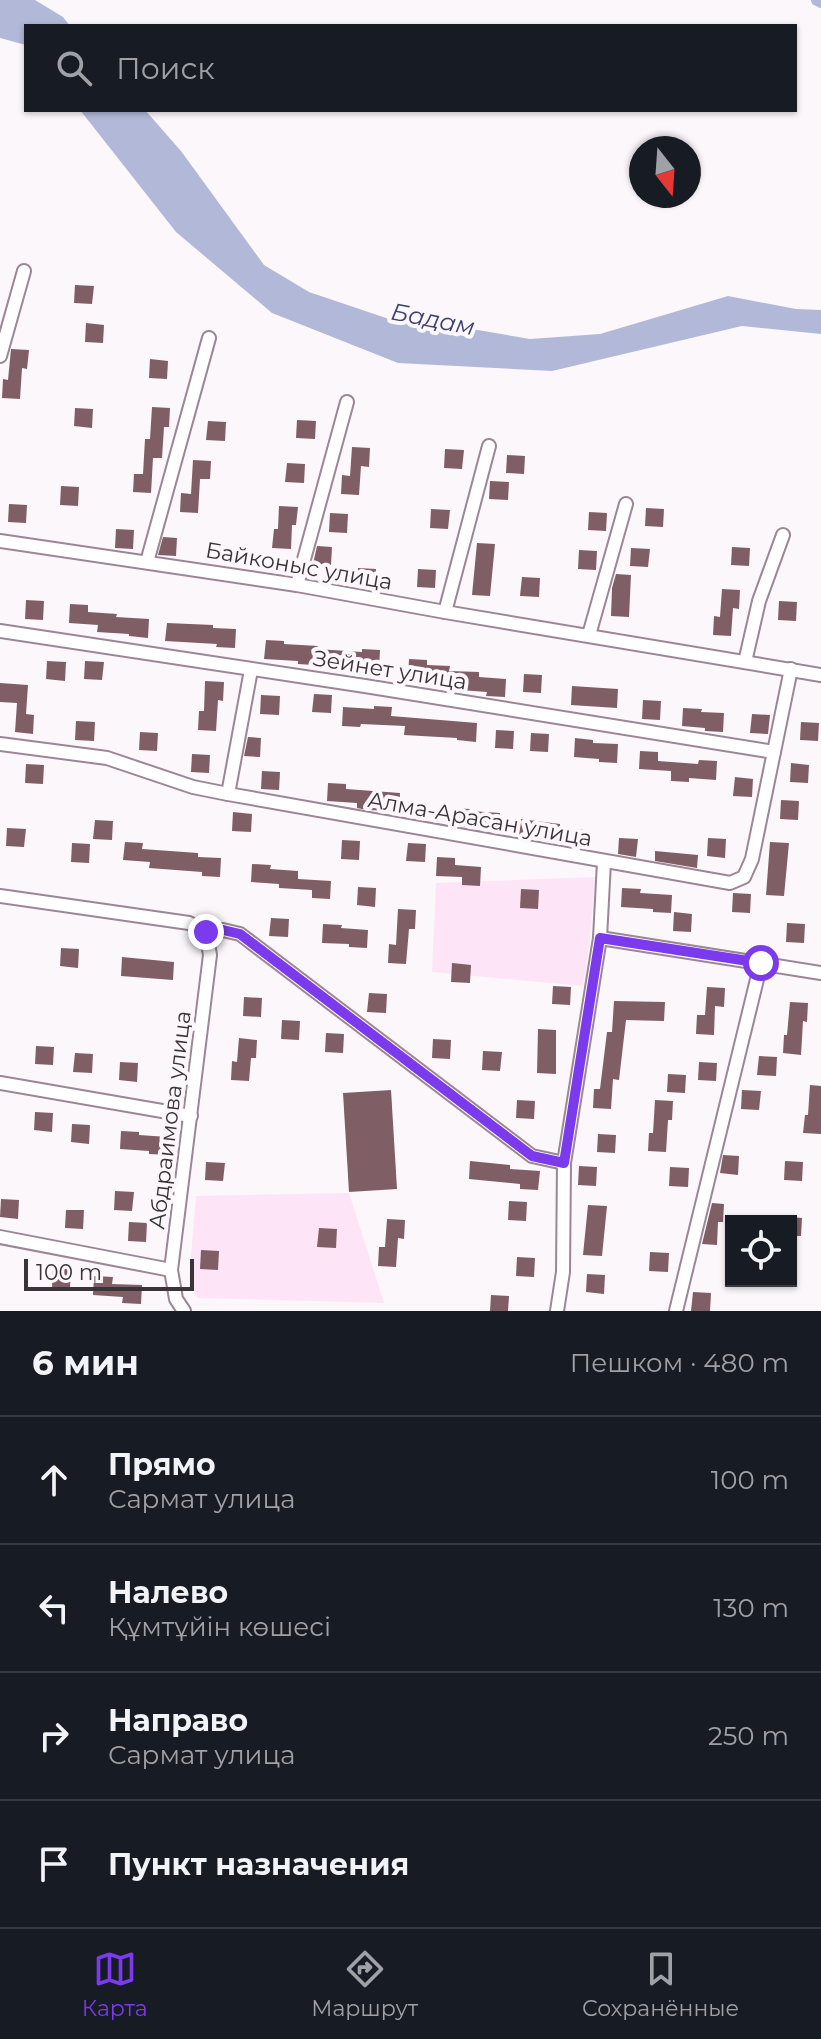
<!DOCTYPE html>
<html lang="ru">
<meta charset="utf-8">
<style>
:root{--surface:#171b24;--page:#20242c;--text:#f1f3f6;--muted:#9ea1a6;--line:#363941;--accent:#7c3aed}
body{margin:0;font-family:Montserrat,sans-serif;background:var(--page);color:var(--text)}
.controls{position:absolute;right:24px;bottom:24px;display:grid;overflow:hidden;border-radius:0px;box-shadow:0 2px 6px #0004}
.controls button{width:72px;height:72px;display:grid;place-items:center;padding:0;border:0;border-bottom:2px solid var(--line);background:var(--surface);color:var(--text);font:40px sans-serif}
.compass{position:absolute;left:629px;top:136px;width:72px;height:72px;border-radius:50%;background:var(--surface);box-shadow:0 2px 6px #0004;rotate:163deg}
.scale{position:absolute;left:24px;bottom:20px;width:170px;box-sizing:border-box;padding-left:8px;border:4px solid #3c333a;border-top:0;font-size:22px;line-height:28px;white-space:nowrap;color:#3c333a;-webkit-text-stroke:6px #fcf7fb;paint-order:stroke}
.stop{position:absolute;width:24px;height:24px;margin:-18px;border:6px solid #7c3aed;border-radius:50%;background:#fff}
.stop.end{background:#7c3aed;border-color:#fff;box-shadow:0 2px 8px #0008}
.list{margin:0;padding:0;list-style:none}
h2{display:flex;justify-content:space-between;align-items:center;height:104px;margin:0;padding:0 32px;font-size:34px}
h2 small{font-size:26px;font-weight:400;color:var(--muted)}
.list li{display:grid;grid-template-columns:52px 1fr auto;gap:24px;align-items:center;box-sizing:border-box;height:128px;padding:0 32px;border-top:2px solid var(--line)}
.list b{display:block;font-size:30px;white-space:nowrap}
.list p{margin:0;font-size:26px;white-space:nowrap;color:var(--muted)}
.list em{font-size:26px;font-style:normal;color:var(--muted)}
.icon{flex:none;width:44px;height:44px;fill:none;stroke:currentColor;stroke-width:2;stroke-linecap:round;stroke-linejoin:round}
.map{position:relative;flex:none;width:821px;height:1311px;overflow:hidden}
.search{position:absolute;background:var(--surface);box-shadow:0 2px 6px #0004;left:24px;right:24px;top:24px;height:88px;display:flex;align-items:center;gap:20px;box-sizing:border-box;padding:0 28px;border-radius:0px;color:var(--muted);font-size:30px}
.sheet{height:616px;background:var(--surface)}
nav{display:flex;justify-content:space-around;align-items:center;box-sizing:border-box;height:112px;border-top:2px solid var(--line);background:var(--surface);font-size:22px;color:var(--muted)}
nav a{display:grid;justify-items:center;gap:4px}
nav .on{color:var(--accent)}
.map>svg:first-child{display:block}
.built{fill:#fde5f7}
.water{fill:#b2b9d8}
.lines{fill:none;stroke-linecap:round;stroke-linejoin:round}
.canal{stroke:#b2b9d8;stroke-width:12}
.building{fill:#7f5e65}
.street-casing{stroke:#9c8696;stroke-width:16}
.street{stroke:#fff;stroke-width:12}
.route{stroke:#7c3aed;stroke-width:10}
.labels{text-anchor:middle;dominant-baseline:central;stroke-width:8;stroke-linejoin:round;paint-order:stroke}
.street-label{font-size:22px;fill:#3c333a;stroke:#fcf7fb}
.water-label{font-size:24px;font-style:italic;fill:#3a426d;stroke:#fcf7fb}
</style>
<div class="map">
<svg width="821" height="1311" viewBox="0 0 821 1311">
<rect width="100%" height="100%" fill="#fcf7fb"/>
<g class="built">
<polygon points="595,877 589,947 583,986 432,972 436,883"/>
<polygon points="349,1193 384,1303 197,1298 189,1280 196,1196"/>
</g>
<g class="water">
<polygon points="0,0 35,0 63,17 70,26 26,26 26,45 0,38"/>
<polygon points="80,110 145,110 181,151 264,265 309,292 389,319 437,323 530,339 600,334 728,296 796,309 821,310 821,334 742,326 552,371 398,363 272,313 176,232"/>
</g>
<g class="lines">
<polyline class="canal" points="817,0 821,2"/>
</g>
<g class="building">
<polygon points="75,285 94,286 92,304 74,303"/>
<polygon points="86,323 104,325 103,343 85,342"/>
<polygon points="11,349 29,350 27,369 22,368 20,399 2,398 3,379 8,380"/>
<polygon points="150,359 168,361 167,379 149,378"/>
<polygon points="152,407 170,408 169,427 164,427 162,458 153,458 151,493 133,492 134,474 143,474 145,439 150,439"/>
<polygon points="75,408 93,409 92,428 74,426"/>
<polygon points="297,420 316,421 315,439 296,438"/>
<polygon points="208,421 226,422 225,441 206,440"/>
<polygon points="352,447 370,448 369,467 361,466 359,495 341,494 342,475 350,476"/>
<polygon points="445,449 464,450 462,469 444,468"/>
<polygon points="507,455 525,456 524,474 506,473"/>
<polygon points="193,460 211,461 210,479 200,479 198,513 180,512 181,493 191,494"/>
<polygon points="287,463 305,464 304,483 285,482"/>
<polygon points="490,481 509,482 508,500 489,499"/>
<polygon points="61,486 79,487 78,506 60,505"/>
<polygon points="9,504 27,505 26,523 8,522"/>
<polygon points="279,506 298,507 296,525 292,525 291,549 272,548 274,529 278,529"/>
<polygon points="646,508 664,509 663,527 645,526"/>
<polygon points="431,509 450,510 448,529 430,528"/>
<polygon points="589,512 607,513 606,531 588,530"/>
<polygon points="330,513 348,514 347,533 329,532"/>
<polygon points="116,529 134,530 133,549 115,548"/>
<polygon points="163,537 177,538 176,556 158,555"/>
<polygon points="477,543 495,544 490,596 472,595"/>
<polygon points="317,546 332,547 331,565 313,564"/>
<polygon points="732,547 750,548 749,566 731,565"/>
<polygon points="631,548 650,549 648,567 630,566"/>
<polygon points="579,550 597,551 596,570 578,569"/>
<polygon points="358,568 376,569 375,587 357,586"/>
<polygon points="418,569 436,570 435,588 417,587"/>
<polygon points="616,574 631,575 629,617 611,616 612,588"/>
<polygon points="522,577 540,578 539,597 520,596"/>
<polygon points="722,589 740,590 739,609 733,608 731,636 713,635 714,616 720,617"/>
<polygon points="26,600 44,601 43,620 25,619"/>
<polygon points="779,601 797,602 796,621 778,620"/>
<polygon points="70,604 88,605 88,612 117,614 116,617 149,619 148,638 129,636 129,634 97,632 98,625 69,623"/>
<polygon points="167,623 213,625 213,628 236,629 235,648 216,647 217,644 165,641"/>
<polygon points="266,640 284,641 284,644 318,646 317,649 362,652 362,649 380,650 379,669 346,667 346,669 328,668 328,666 298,664 298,661 264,659"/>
<polygon points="409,659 427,660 427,665 450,666 449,671 479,672 479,677 506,679 505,697 486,696 487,692 460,690 460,685 430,684 431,679 408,678"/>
<polygon points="47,661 66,662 65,681 46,679"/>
<polygon points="85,661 104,662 102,680 84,679"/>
<polygon points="524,674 542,675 541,693 523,692"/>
<polygon points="205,681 224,682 223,701 218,700 216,731 198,730 199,711 204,711"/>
<polygon points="0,683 28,685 26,714 34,715 33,734 15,732 17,703 0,702"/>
<polygon points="572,686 618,689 617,708 571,705"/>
<polygon points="314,694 332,695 331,713 312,712"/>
<polygon points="261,695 280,696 279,715 260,714"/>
<polygon points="643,700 661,701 660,720 642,719"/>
<polygon points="374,706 392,707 391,716 477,723 476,742 457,740 457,738 404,735 405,726 361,724 360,727 342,726 343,707 374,709"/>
<polygon points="683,708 702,709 701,712 724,713 723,732 705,731 705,728 682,726"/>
<polygon points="752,714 770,715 768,734 750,733"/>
<polygon points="76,721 95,722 94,741 75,740"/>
<polygon points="801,722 819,723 818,741 800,740"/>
<polygon points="496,730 514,731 513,749 495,748"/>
<polygon points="140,732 158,733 157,751 139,750"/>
<polygon points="531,733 549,734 548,752 530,751"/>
<polygon points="248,737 261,738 260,757 244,756"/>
<polygon points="575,738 593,740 593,743 618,744 617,763 599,762 599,759 574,757"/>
<polygon points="640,751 658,752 658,761 698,764 699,760 717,761 716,780 689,778 689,782 671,781 671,771 639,769"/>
<polygon points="192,754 210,755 209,773 191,772"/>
<polygon points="791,763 809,765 808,783 790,782"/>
<polygon points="26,764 44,765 43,784 25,783"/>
<polygon points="262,771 280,772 279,790 261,789"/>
<polygon points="735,777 753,779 752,797 733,796"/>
<polygon points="328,783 346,784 346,789 400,793 399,811 367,810 357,808 357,803 327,801"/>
<polygon points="781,800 799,801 798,820 780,819"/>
<polygon points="452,808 470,809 470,811 500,813 498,832 451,824"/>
<polygon points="233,812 252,814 251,832 232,831"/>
<polygon points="520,819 560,824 560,828 585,830 584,848 566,845 566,843 519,836"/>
<polygon points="95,820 113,821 112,840 93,839"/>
<polygon points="7,828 26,829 24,847 6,846"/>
<polygon points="619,838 638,839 636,857 618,854"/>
<polygon points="708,838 726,839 725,858 707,856"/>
<polygon points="342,840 360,841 359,860 341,859"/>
<polygon points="125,842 143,843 142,849 198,853 198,857 221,858 220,877 202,876 202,872 149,868 150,862 123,860"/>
<polygon points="770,842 789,843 784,896 766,895"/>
<polygon points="72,843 90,844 89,863 71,862"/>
<polygon points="408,843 426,844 425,862 406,861"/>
<polygon points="655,851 698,855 697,868 655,861"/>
<polygon points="437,857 455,858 455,865 481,867 480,886 462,885 462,877 436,876"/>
<polygon points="252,864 271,865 270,869 298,871 298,879 331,881 330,899 312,898 312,890 279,888 279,884 251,882"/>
<polygon points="358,887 376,888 375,907 357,905"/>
<polygon points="622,888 641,889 640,893 672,895 671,913 653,912 653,909 621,907"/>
<polygon points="521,889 539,890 538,909 520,908"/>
<polygon points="733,893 751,894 750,913 732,912"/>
<polygon points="398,909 416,910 415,929 409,929 406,964 388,963 389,944 396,945"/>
<polygon points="674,912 692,914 691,932 673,931"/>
<polygon points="271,918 289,919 288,937 269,936"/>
<polygon points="787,923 805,924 804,943 786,942"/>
<polygon points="323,924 342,925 341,928 368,930 367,948 349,947 349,944 322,943"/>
<polygon points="61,948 79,949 78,968 60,966"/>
<polygon points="122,957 174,962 173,980 121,976"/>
<polygon points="452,963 471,965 470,983 451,982"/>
<polygon points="553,986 571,987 570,1005 552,1004"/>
<polygon points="707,987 725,988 724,1007 715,1006 714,1035 696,1034 697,1015 705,1015"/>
<polygon points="369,993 387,994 386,1013 367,1012"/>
<polygon points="244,997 262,998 261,1017 243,1016"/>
<polygon points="614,1001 665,1002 664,1021 626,1020 619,1080 613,1079 611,1109 593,1108 594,1089 600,1089 607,1032 612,1032"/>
<polygon points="790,1002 808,1003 807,1022 803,1021 801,1055 783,1053 784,1035 787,1035"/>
<polygon points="282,1020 300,1021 299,1040 281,1039"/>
<polygon points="538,1029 556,1030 556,1074 537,1073"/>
<polygon points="326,1033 344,1034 343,1053 325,1052"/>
<polygon points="239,1038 257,1040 256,1058 251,1058 249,1081 231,1080 232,1061 237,1062"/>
<polygon points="433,1039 451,1040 450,1059 432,1058"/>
<polygon points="36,1046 54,1047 53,1065 35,1064"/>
<polygon points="483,1051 502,1052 500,1071 482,1070"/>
<polygon points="75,1053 93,1054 92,1073 73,1072"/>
<polygon points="759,1056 777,1057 776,1076 757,1075"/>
<polygon points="120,1062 138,1063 137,1082 119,1080"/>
<polygon points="699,1062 717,1063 716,1081 698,1080"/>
<polygon points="668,1074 686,1075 685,1093 667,1092"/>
<polygon points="810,1085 821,1086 821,1134 803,1133 805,1115 808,1115"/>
<polygon points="391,1090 397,1189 349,1192 343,1093"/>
<polygon points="742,1090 761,1091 759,1110 741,1109"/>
<polygon points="517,1100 535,1101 534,1119 516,1118"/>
<polygon points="655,1100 673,1101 672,1120 668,1120 666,1152 648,1151 649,1133 653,1133"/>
<polygon points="35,1112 53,1113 52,1132 34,1130"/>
<polygon points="72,1124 90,1125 89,1144 71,1142"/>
<polygon points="121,1131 139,1132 139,1135 168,1137 167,1155 149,1154 149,1151 120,1149"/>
<polygon points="598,1134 616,1135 615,1153 597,1152"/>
<polygon points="723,1155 739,1156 738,1175 720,1173"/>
<polygon points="470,1161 510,1165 510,1169 540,1171 538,1190 520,1189 520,1184 469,1179"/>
<polygon points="785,1161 803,1162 802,1181 784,1180"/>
<polygon points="206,1162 225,1163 223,1181 205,1180"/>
<polygon points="579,1166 597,1167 596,1186 578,1185"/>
<polygon points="670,1167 689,1168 688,1187 669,1186"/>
<polygon points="115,1191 134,1192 132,1211 114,1210"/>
<polygon points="1,1199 19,1200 18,1219 0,1217"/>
<polygon points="509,1201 527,1202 526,1221 508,1220"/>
<polygon points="712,1203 724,1204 723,1222 718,1222 717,1245 702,1244"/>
<polygon points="588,1205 607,1206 602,1256 583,1255"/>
<polygon points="66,1210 84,1210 83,1229 65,1228"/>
<polygon points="791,1217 802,1218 801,1236 791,1236"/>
<polygon points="387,1219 405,1220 404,1239 398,1238 396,1267 378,1266 379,1247 385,1247"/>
<polygon points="129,1222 147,1223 146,1242 128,1241"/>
<polygon points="319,1228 337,1229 336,1248 317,1247"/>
<polygon points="201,1250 219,1251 218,1270 200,1269"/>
<polygon points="650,1252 669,1253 668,1272 649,1271"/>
<polygon points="517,1257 535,1258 534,1277 516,1276"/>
<polygon points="53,1268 71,1269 70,1288 52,1287"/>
<polygon points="587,1274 605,1275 604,1294 586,1292"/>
<polygon points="94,1276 113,1277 112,1284 142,1285 141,1304 122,1303 123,1297 93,1295"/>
<polygon points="693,1292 711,1293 710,1311 691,1311"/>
<polygon points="491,1295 509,1296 508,1311 490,1311"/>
</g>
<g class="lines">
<g class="street-casing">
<g id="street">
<polyline points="0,356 24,271"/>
<polyline points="0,541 297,585 445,612 821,675"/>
<polyline points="147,562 209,338"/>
<polyline points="297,585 347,402"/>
<polyline points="445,612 489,446"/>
<polyline points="0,631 365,686 774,752"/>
<polyline points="589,635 626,504"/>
<polyline points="745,662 759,601 783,535"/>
<polyline points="0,744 107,758 193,787 228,794 730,883 744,877 752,859 791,669"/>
<polyline points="228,794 251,670"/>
<polyline points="0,896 189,923 206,932"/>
<polyline points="206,932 223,930 240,934 532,1156 564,1163"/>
<polyline points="600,938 821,973"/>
<polyline points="0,1083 191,1116"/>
<polyline points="0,1237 171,1270"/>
<polyline points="184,1311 176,1299 171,1270 210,955 206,932"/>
<polyline points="557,1311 563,1272 564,1163 600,938 604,862"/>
<polyline points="676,1311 761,963"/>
</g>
</g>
<use href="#street" class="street"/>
</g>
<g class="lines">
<polyline class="route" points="206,932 223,930 240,934 532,1156 564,1163 600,938 761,963"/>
</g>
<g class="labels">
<g class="street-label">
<text transform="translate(299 566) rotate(10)">Байконыс улица</text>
<text transform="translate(390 670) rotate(9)">Зейнет улица</text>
<text transform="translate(480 819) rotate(10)">Алма-Арасан улица</text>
<text transform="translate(170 1120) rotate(-83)">Абдраимова улица</text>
</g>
<g class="water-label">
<text transform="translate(433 319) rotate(11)">Бадам</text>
</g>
</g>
</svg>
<div class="controls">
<button><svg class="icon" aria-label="locate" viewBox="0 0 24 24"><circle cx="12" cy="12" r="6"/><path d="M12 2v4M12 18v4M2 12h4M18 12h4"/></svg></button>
</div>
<svg class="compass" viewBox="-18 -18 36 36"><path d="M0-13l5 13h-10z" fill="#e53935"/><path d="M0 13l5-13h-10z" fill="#9ea1a6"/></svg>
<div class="scale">100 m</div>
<div class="stop" style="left:761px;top:963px"></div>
<div class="stop end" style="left:206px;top:932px"></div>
<div class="search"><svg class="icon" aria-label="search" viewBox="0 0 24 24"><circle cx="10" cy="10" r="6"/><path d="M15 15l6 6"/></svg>Поиск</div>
</div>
<section class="sheet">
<h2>6 мин<small>Пешком · 480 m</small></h2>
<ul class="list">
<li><svg class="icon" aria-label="ahead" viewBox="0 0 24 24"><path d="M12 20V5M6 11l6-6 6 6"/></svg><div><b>Прямо</b><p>Сармат улица</p></div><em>100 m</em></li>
<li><svg class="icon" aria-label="left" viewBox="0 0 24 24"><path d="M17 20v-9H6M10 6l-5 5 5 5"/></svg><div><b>Налево</b><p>Құмтұйiн көшесі</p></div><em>130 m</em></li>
<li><svg class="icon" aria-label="right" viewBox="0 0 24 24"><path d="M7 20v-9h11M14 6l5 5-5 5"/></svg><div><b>Направо</b><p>Сармат улица</p></div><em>250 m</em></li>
<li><svg class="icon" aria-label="arrive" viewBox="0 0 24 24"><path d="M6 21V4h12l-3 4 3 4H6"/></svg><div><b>Пункт назначения</b></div></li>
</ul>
</section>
<nav>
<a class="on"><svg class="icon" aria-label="map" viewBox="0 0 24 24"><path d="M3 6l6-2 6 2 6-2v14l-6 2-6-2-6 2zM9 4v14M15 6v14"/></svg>Карта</a>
<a><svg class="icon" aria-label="directions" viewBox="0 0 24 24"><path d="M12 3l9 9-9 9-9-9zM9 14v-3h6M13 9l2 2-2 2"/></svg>Маршрут</a>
<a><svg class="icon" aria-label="saved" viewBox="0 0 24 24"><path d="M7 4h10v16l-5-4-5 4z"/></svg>Сохранённые</a>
</nav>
